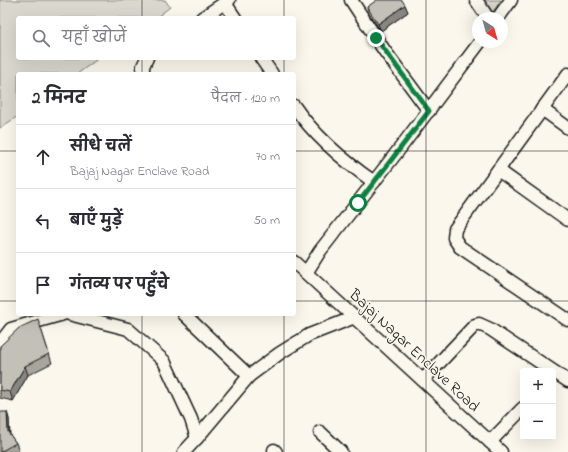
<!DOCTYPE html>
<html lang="hi">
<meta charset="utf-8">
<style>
:root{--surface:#fff;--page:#f2f2f3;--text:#2b2b33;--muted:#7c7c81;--line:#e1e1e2}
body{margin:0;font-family:"Indie Flower","Playpen Sans Deva",sans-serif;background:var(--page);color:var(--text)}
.controls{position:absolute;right:12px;bottom:12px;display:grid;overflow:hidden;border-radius:4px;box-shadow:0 4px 16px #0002}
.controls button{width:36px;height:36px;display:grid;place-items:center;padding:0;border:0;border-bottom:1px solid var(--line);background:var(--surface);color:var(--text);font:20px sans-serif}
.compass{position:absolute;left:472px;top:12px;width:36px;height:36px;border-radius:50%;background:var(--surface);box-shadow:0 4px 16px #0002;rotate:143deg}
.stop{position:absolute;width:12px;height:12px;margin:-9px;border:3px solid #0b8043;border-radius:50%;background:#fff}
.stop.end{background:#0b8043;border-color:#fff;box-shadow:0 1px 4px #0008}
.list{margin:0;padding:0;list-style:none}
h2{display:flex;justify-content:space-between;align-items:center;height:52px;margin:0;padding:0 16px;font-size:17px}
h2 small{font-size:13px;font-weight:400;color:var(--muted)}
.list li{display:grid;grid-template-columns:26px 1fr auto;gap:12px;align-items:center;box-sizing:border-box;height:64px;padding:0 16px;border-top:1px solid var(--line)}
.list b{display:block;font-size:15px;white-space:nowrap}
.list p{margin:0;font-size:13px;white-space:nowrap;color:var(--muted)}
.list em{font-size:13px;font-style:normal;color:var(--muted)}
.icon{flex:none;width:22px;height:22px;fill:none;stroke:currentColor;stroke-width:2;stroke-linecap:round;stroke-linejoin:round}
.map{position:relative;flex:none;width:568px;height:452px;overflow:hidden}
.search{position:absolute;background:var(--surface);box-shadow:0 4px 16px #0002;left:16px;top:16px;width:280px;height:44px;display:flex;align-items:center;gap:10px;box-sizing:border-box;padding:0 14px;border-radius:4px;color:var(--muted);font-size:15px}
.panel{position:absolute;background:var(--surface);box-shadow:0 4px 16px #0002;left:16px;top:72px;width:280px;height:244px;border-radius:4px}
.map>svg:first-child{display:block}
.green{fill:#dad7ce;stroke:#7b7a75}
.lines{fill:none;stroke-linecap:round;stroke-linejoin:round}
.minor-casing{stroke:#1c1c1c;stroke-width:15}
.minor{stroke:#fbf7ec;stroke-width:12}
.wall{fill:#a8a59e;stroke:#1c1c1c}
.shaded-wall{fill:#888681;stroke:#1c1c1c}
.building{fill:#c3c0b8;stroke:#1c1c1c}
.route{stroke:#0b8043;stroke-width:5}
.grid{fill:none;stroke:#1c1c1c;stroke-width:1;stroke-opacity:0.55}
.labels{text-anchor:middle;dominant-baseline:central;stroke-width:3;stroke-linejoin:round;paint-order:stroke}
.street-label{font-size:16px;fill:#1c1c1c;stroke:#fbf7ec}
</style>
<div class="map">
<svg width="568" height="452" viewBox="0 0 568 452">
<rect width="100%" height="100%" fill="#fbf7ec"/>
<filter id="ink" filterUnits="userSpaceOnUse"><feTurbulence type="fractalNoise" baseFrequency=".025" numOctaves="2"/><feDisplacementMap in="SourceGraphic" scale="8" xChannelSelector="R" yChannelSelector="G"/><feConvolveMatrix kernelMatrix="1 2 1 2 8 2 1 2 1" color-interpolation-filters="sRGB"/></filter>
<g filter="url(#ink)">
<g class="green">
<polygon points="0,0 165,0 170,7 156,18 18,18 18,58 99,58 77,74 18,74 18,116 0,128"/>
<polygon points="484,0 501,0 492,13"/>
</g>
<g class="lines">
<g class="minor-casing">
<g id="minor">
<polyline points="351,0 384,50 429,111"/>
<polyline points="476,0 488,18"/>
<polyline points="225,3 235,18"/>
<polyline points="202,18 229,0"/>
<polyline points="498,18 511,0"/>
<polyline points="261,58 272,74"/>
<polyline points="143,74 143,66 147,58"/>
<polyline points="568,74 455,229 454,238 460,247 568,320"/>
<path d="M294,106C315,137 344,161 374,182"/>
<polyline points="542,109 568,128"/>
<polyline points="498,170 568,220"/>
<polyline points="294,262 501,452"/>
<polyline points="306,273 320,251 401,147 480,42"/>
<polyline points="69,314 128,329 164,361 191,419 197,438"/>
<polyline points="184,314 249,376"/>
<polyline points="0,343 11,329 63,314"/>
<polyline points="423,380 475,325 479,324 490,329 568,381"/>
<polyline points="320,432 341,452"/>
<polyline points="490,442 523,408"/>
<polyline points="274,450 276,452"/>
<polyline points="184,452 197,438 249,376 280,353 309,335 355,317"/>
</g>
</g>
<use href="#minor" class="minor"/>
</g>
<g class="wall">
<polygon points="405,5 408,12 381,31 369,14 367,7"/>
<polygon points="41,329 52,363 28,375 13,401 0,398 0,346"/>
<polygon points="7,412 9,419 10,435 16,443 19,450 16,452 0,452"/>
</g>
<g class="shaded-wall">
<polygon points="405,5 408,12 381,31 378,24"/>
<polygon points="25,366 28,375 13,401 10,392"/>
<polygon points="7,412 9,419 10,439 8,432"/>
</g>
<g class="building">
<polygon points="377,0 402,0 405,5 378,24 367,7"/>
<polygon points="38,319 49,354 25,366 10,392 0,390 0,346 19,328"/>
<polygon points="0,412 7,412 8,432 16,443 0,452"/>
</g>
</g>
<g class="lines" filter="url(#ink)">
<polyline class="route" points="358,203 429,111 376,38"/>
</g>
<path class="grid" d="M142,0V18M284,0V18M426,0V452M142,58V74M284,58V74M0,151H18M294,151H568M0,301H18M294,301H568M142,314V452M284,314V452"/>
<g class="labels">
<g class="street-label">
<text transform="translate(414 351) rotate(43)">Bajaj Nagar Enclave Road</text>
</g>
</g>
</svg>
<div class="controls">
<button>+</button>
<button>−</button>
</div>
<svg class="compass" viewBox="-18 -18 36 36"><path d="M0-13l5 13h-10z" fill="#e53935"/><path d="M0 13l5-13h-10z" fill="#7c7c81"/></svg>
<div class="stop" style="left:358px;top:203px"></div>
<div class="stop end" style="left:376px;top:38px"></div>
<div class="search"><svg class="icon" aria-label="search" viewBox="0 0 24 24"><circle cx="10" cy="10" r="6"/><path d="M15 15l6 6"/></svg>यहाँ खोजें</div>
<section class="panel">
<h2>2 मिनट<small>पैदल · 120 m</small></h2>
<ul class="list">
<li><svg class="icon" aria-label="ahead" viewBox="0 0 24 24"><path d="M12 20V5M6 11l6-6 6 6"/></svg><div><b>सीधे चलें</b><p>Bajaj Nagar Enclave Road</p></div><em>70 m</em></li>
<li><svg class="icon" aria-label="left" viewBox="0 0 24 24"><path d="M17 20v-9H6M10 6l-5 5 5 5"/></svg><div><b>बाएँ मुड़ें</b></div><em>50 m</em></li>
<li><svg class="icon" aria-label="arrive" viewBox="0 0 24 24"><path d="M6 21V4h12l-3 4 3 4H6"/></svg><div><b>गंतव्य पर पहुँचे</b></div></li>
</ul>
</section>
</div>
